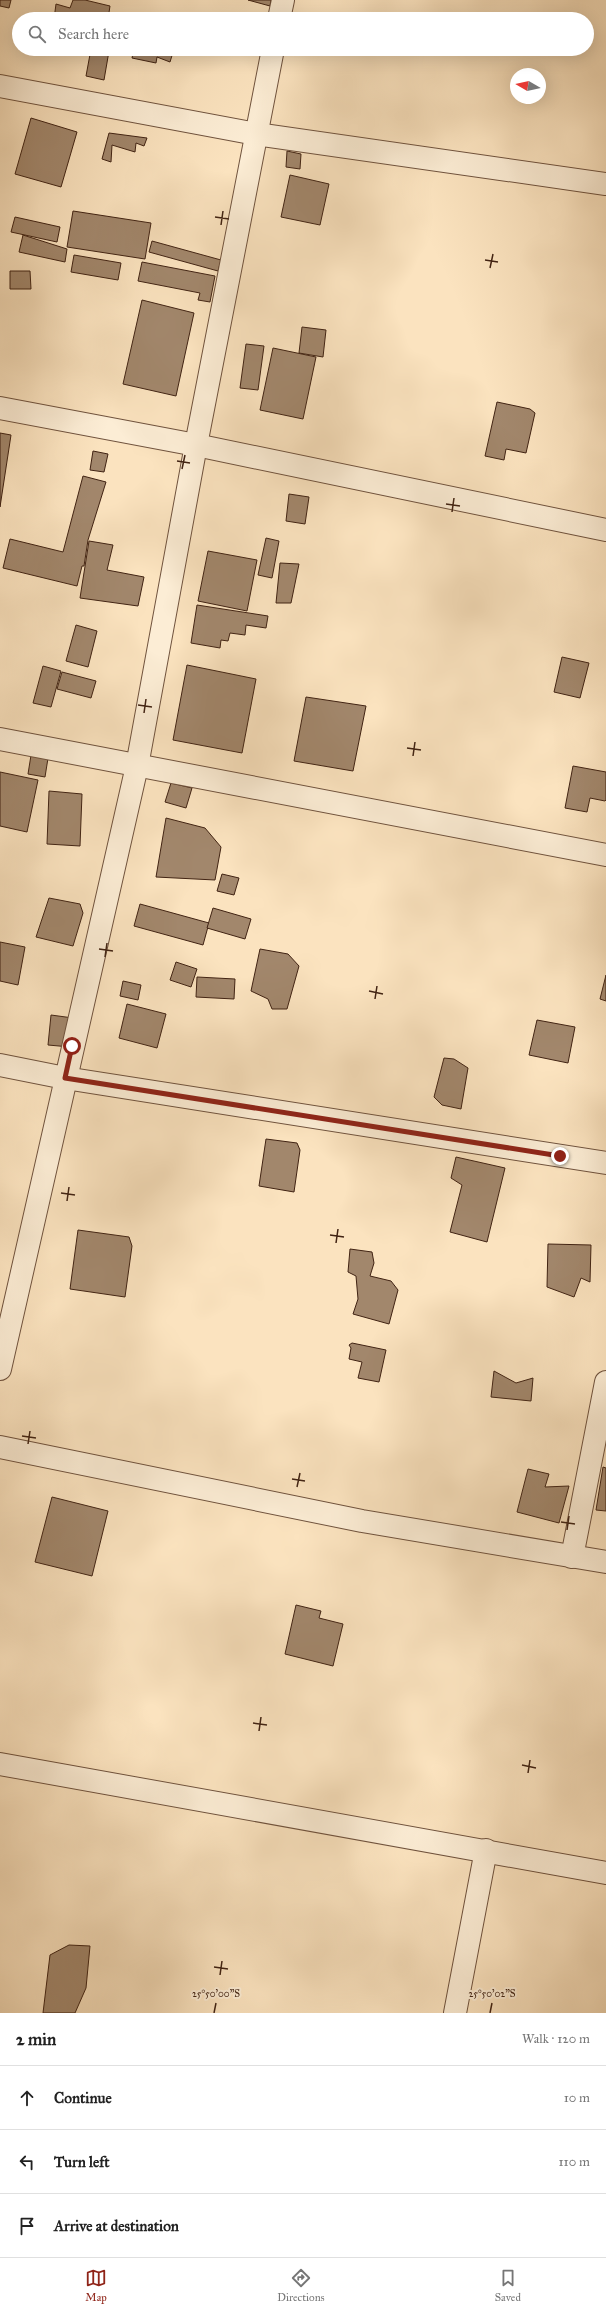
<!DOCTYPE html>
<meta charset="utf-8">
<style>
:root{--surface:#fff;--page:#f2f2f2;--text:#222;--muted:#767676;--line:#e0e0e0;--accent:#8f2418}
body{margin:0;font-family:"IM FELL Great Primer",serif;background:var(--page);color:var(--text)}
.compass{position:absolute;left:510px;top:68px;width:36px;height:36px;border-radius:50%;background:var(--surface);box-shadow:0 4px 16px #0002;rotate:279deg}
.stop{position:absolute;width:12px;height:12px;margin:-9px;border:3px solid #8f2418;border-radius:50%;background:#fff}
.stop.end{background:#8f2418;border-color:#fff;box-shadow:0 1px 4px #0008}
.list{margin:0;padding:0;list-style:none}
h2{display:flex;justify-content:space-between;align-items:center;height:52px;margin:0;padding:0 16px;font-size:17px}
h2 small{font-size:13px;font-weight:400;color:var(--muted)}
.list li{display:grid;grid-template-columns:26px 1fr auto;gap:12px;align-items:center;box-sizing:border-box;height:64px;padding:0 16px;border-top:1px solid var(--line)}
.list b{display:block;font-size:15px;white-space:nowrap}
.list em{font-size:13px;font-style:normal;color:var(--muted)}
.icon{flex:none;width:22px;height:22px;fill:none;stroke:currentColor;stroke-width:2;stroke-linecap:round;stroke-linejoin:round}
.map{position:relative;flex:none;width:606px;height:2013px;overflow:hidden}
.search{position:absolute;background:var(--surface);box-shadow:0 4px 16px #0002;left:12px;right:12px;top:12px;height:44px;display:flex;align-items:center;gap:10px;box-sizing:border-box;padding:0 14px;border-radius:22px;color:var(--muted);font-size:15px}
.sheet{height:244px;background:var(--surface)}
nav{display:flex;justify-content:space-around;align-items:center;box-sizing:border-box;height:56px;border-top:1px solid var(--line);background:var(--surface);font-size:11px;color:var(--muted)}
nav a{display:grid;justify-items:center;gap:2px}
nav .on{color:var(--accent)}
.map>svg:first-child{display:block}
.building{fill:#a2876c;stroke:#412313}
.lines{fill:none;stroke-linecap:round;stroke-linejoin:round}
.street-casing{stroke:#70533e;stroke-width:24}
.street{stroke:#fcedd5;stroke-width:22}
.route{stroke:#8f2418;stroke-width:5}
.ticks{fill:none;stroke:#412313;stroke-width:1.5}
.ticks-label{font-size:10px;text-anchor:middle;fill:#412313;stroke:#fcedd5;stroke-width:4;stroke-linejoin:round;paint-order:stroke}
</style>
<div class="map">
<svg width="606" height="2013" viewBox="0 0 606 2013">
<rect width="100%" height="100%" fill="#fbe3bf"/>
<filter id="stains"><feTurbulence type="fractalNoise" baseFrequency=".005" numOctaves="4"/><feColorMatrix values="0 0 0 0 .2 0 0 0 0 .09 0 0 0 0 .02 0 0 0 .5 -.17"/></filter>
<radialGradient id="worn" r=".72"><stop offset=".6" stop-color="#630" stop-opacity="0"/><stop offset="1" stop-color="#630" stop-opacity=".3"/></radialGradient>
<g class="building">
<polygon points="0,0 11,0 9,8 0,6"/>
<polygon points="73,0 85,0 110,6 108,19 54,19 56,4 70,8"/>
<polygon points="248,0 271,0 270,6"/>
<polygon points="143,13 167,15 167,19 142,19"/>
<polygon points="91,49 109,51 104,80 86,76"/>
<polygon points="134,49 174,49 170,62 157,57 156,63 132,58"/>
<polygon points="243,49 262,49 261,54"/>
<polygon points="31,118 77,132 61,187 15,174"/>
<polygon points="109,133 147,138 144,146 136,143 135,152 112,145 111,162 102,159"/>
<polygon points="287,151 301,154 300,169 286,167"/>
<polygon points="290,175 329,184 320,225 281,217"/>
<polygon points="73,211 151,223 145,259 67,247"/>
<polygon points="15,217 60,227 57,242 11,232"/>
<polygon points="23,235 67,249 65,262 19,252"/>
<polygon points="152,241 221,260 218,271 149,252"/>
<polygon points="74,255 121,263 118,280 71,272"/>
<polygon points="142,262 215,276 210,302 198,300 200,293 138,281"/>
<polygon points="10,271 30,271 31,289 10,289"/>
<polygon points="142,300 194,313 176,396 123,384"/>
<polygon points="302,327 326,330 323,357 299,353"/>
<polygon points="246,344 264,346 258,390 240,388"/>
<polygon points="273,348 316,357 303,419 260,410"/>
<polygon points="497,402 530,409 535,413 526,453 506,449 504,460 485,456"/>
<polygon points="0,433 11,435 0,507"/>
<polygon points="93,451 108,454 104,472 90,470"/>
<polygon points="83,476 106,482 88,540 84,566 82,566 77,586 3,568 10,539 63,552"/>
<polygon points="289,494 309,497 305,524 286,521"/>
<polygon points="266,538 279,541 272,578 258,575"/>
<polygon points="89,541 113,545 107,570 144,577 138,606 80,598"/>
<polygon points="208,551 257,560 247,611 198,601"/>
<polygon points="280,563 299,564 291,603 276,603"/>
<polygon points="197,605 268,616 266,628 246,625 245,635 230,633 228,641 221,640 220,648 191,643"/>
<polygon points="76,625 97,631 88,667 66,661"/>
<polygon points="562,657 589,663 580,698 554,692"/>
<polygon points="187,665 256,679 242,753 173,740"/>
<polygon points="43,666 61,671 51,707 33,703"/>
<polygon points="62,672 96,681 91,698 57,689"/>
<polygon points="306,697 366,706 353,771 294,761"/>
<polygon points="32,749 49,752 45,777 28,774"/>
<polygon points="573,766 606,772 606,800 605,801 590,798 587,812 565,808"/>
<polygon points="0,772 38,780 27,832 0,826"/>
<polygon points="171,783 192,788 186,808 165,802"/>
<polygon points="49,791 82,794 80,846 47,844"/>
<polygon points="166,818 205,828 221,847 215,880 156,877"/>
<polygon points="222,874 239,878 234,895 217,891"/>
<polygon points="49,898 80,904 83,913 73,946 36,937"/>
<polygon points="140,904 209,923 203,945 134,926"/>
<polygon points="213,908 251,919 245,939 207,928"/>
<polygon points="0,942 25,947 18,985 0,981"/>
<polygon points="260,949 288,954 299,966 287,1009 272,1009 268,999 251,991"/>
<polygon points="176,962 197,969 191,987 170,980"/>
<polygon points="606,975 606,1001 600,999"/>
<polygon points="197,977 235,979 234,999 196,997"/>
<polygon points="123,981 141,985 138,1000 120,996"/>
<polygon points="127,1004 166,1014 157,1048 119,1038"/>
<polygon points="51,1015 73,1018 70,1047 48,1045"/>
<polygon points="537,1020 575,1027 568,1063 529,1055"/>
<polygon points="444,1058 454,1059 468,1068 461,1109 442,1105 434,1097"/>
<polygon points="266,1139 297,1143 300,1150 294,1192 259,1186"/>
<polygon points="456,1157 505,1168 487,1242 450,1232 462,1185 451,1178"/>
<polygon points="78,1230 129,1237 132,1246 125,1297 70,1289"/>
<polygon points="548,1244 591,1245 590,1282 581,1278 574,1297 547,1287"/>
<polygon points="350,1249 372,1252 374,1263 370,1276 391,1281 398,1290 389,1324 353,1314 358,1299 356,1276 348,1272"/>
<polygon points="352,1343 386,1350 379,1382 358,1378 362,1362 349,1359 351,1348 349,1345"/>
<polygon points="494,1371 516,1383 533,1378 531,1401 491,1397"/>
<polygon points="603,1467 606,1468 606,1511 596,1510"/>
<polygon points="528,1469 549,1474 545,1487 569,1486 559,1523 517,1512"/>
<polygon points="52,1497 108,1511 92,1576 35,1562"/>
<polygon points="296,1605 321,1611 319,1618 343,1624 333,1666 285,1654"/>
<polygon points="69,1945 90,1946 86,1988 75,2013 43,2013 50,1955"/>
</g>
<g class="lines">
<g class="street-casing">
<g id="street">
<polyline points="279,19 283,0"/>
<polyline points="0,86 256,134 606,184"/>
<polyline points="0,408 196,445 606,530"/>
<polyline points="0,739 606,855"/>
<polyline points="0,1065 65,1078 606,1163"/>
<polyline points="0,1369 137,766 196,445 273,49"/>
<polyline points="0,1447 362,1521 606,1562"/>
<polyline points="572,1557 606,1382"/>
<polyline points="0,1764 606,1873"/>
<polyline points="455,2013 486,1850"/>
</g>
</g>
<use href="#street" class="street"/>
</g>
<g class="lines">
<polyline class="route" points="72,1046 65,1078 560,1156"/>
</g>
<path class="ticks" d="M215,217L229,219M221,225L223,211M485,260L498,262M490,268L493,254M177,461L190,463M182,469L185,455M446,504L460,506M452,512L454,498M138,705L152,707M144,713L146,699M407,748L421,750M413,756L415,742M99,949L113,951M105,957L107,943M369,991L383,994M375,999L377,986M61,1193L75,1195M67,1201L69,1187M330,1235L344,1237M336,1243L338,1229M22,1436L36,1438M28,1444L30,1431M292,1479L305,1481M297,1487L300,1473M561,1522L575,1524M567,1530L569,1516M253,1723L267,1725M259,1731L261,1717M522,1765L536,1768M528,1773L530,1760M214,1967L228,1969M220,1975L222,1961M214,2013L216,2003M490,2013L492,2003"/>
<g class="ticks-label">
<text x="216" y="1997">25°50'00"S</text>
<text x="492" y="1997">25°50'02"S</text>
</g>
<rect width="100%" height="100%" filter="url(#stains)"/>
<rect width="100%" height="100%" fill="url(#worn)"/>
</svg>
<svg class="compass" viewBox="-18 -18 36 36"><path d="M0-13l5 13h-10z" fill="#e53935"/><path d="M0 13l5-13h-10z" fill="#767676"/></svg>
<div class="stop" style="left:72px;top:1046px"></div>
<div class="stop end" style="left:560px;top:1156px"></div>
<div class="search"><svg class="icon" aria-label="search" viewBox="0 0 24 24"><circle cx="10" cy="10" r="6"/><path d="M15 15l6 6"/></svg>Search here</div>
</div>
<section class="sheet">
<h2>2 min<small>Walk · 120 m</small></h2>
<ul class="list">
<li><svg class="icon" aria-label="ahead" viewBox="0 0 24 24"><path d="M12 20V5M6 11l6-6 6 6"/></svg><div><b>Continue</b></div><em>10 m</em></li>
<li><svg class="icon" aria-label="left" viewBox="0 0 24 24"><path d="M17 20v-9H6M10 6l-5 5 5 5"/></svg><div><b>Turn left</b></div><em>110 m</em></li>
<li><svg class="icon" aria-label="arrive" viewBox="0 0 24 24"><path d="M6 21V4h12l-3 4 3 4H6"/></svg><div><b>Arrive at destination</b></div></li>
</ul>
</section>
<nav>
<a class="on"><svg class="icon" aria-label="map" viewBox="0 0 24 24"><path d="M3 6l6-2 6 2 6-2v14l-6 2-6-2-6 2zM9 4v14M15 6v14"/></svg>Map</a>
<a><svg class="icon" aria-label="directions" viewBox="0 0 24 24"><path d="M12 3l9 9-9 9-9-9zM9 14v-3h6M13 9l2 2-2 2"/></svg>Directions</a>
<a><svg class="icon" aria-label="saved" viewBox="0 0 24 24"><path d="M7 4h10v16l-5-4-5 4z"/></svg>Saved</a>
</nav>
